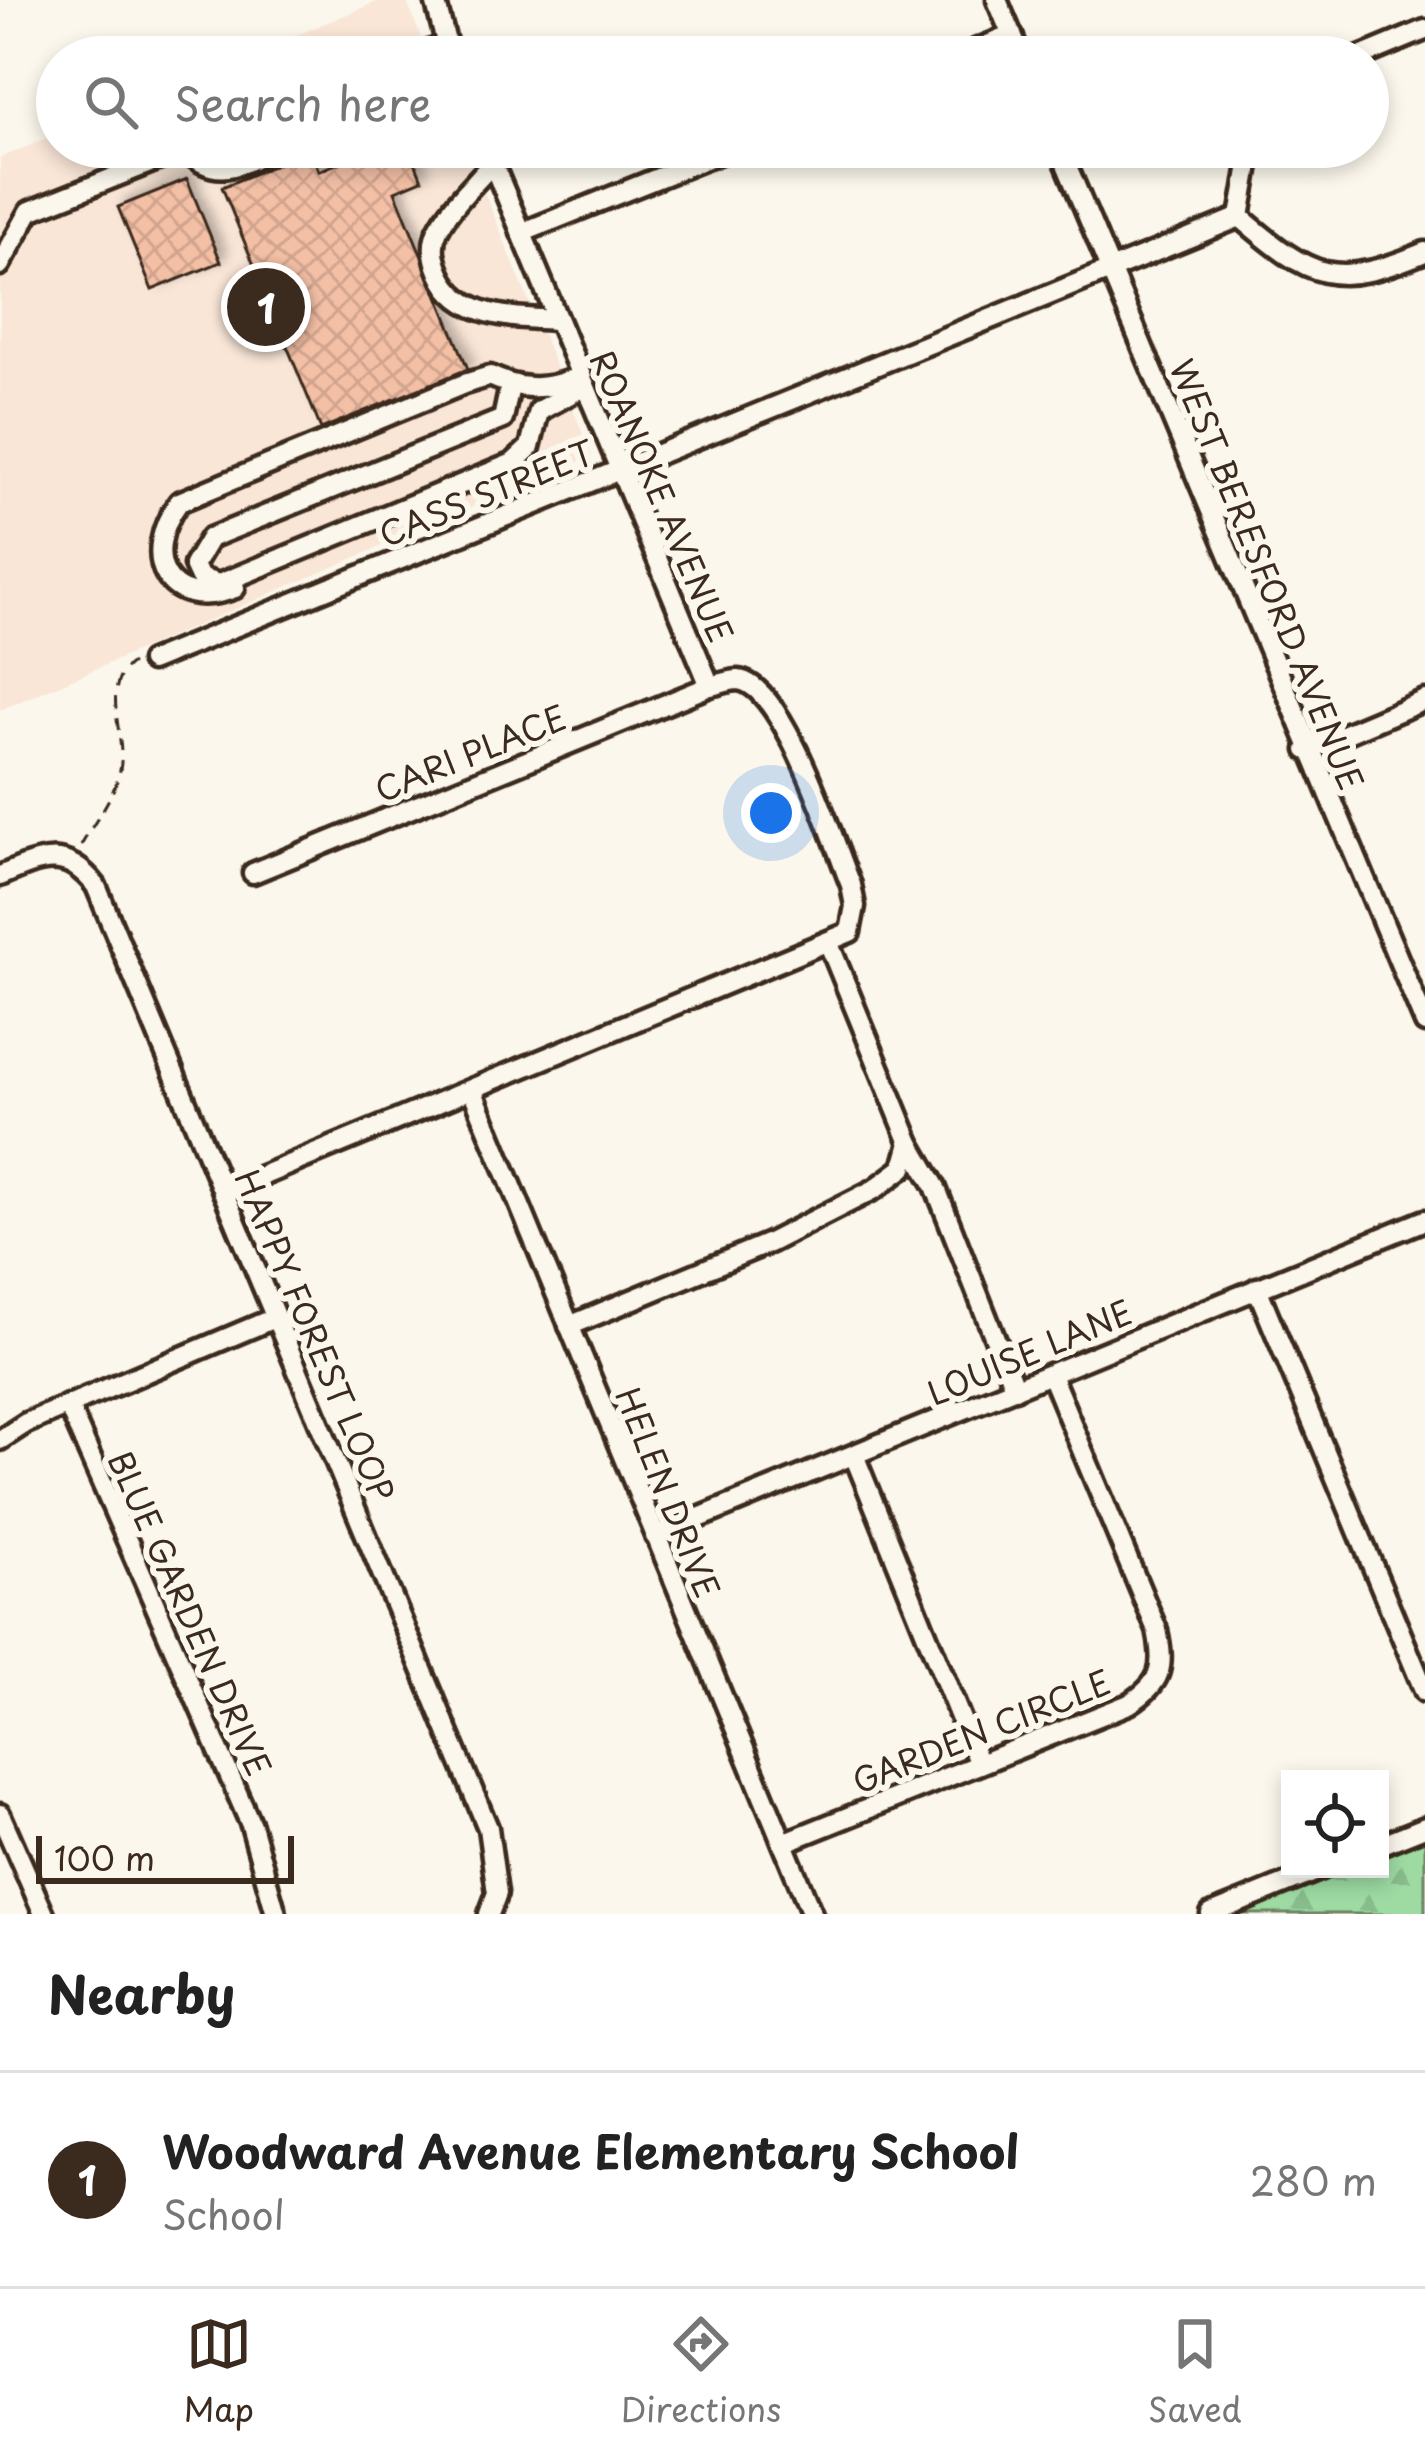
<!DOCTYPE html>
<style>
:root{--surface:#fff;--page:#f2f2f2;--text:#222;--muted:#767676;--line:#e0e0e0;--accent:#3b2a1e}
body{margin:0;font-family:"Playpen Sans",sans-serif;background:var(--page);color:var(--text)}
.controls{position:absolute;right:36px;bottom:36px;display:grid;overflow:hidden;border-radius:0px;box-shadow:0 6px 18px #0003}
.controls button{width:108px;height:108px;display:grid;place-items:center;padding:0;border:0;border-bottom:3px solid var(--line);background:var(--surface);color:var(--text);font:60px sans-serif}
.scale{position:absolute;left:36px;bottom:30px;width:258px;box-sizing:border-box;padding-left:12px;border:6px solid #3b2a1e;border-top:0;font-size:33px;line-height:42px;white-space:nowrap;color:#3b2a1e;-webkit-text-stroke:9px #fbf7ec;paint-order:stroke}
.you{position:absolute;left:771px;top:813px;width:42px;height:42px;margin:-30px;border:9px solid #fff;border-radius:50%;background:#1a73e8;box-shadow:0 0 0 18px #1a73e833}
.badge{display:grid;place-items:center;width:78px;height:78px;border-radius:50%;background:var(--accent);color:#fff;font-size:39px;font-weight:700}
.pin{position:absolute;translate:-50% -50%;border:6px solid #fff;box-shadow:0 3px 12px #0006}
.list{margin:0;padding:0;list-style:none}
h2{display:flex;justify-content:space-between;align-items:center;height:156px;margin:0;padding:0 48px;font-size:51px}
h2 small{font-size:39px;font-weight:400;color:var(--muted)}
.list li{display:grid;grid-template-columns:78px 1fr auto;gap:36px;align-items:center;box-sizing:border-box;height:216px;padding:0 48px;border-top:3px solid var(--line)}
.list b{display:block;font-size:45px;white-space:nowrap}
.list p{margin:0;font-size:39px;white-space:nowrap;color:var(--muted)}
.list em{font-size:39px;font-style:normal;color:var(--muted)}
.icon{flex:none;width:66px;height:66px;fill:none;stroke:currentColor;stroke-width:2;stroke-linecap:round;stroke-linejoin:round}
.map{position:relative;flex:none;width:1425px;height:1914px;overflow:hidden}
.search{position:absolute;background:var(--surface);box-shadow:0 6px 18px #0003;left:36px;right:36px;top:36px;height:132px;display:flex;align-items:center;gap:30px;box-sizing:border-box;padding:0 42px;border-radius:66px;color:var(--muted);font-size:45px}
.sheet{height:372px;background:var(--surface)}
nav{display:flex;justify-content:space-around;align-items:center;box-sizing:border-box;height:168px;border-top:3px solid var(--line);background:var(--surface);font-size:33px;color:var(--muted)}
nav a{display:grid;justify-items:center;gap:6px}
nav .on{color:var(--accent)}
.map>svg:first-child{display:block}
.built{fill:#f9e6d7}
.forest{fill:url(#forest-firs);stroke:#6c8260;stroke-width:3}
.building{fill:url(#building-cross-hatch);stroke:#3b2a1e;stroke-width:3;filter:url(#shadow)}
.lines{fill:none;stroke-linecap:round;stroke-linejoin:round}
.minor-casing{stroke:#3b2a1e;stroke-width:27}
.path{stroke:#3b2a1e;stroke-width:3;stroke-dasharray:12 9;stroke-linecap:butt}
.minor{stroke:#fbf7ec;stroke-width:18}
.labels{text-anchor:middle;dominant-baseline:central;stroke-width:12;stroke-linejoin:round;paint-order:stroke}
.street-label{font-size:33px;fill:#3b2a1e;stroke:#fbf7ec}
</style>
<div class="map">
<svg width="1425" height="1914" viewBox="0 0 1425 1914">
<defs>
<pattern id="forest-firs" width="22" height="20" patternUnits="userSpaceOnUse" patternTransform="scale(3)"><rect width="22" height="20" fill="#9ddba3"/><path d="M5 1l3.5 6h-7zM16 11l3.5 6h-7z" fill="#88bc8c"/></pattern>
<pattern id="building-cross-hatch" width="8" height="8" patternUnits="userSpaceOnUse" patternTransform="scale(3)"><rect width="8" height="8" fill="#f3bfa5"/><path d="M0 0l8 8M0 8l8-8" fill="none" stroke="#d1a48e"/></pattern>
<filter id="shadow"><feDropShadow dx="6" dy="-6" stdDeviation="6" flood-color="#0004"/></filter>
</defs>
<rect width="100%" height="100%" fill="#fbf7ec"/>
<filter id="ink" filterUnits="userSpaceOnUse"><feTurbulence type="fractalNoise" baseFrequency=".00833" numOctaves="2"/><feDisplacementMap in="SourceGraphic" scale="24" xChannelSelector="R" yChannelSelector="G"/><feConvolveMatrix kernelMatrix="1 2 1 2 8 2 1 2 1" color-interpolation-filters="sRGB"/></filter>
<g filter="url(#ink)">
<g class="built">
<polygon points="381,0 406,0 429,57 244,57"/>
<polygon points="57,134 57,147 466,147 592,456 0,710 0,158"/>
</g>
<polygon class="forest" points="1425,1836 1425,1914 1235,1914 1345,1869 1380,1869 1380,1855"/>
<g class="building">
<polygon points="376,147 409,147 422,180 395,191 468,369 321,429 222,187 310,150 319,171"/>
<polygon points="187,179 221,262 152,290 118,207"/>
</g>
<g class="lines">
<g class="minor-casing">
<g id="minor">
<polyline points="435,0 450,57"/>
<polyline points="997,0 1021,57"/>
<polyline points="415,57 444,45"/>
<polyline points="958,57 1012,35"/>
<polyline points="1360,57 1425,30"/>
<polyline points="1059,147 1425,1023"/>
<path d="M186,150C216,181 242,165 275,147"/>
<path d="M492,163C475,184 451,205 438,230C432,242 433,253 437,266C454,319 511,317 557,320"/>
<path d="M1240,217C1312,279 1334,290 1425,252"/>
<polyline points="1240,217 1252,147"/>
<polyline points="521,233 735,147"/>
<polyline points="0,265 30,211 190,147"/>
<polyline points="510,386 503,419 210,538 194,565 200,578 219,584 513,463 530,447 539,411 585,386"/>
<path d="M235,588C166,614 139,556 179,502L464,384L490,376C518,389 542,391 570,380"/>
<polyline points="151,661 1240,217"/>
<polyline points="1307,750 1425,700"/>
<polyline points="253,873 710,686"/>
<path d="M0,876C41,858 66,847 96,886L488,1828L497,1893L489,1914"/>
<polyline points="829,944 910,1143 935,1186 1015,1389"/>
<polyline points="473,1092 812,1914"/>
<path d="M223,1192L850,932L855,906L851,885C834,844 784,684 738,680C730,680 717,685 710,686L486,147"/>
<polyline points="1257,1288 1425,1692"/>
<polyline points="569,1326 769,1243 875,1189 903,1168 910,1143"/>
<polyline points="68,1405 251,1825 276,1914"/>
<polyline points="0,1440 26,1423 272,1319"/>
<polyline points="854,1455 979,1764"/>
<polyline points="655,1536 1425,1220"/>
<polyline points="0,1814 44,1914"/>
<path d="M783,1843L1129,1704C1162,1683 1165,1667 1157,1630L1051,1375"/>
<polyline points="1380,1845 1425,1827"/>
<polyline points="1211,1914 1322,1869"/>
</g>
</g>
<path class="path" d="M81,846C93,823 115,796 120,770C127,737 99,686 132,663"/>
<use href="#minor" class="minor"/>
</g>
</g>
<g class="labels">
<g class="street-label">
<text transform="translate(486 492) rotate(-22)">CASS STREET</text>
<text transform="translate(663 496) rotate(67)">ROANOKE AVENUE</text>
<text transform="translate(1268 574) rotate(68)">WEST BERESFORD AVENUE</text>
<text transform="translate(470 752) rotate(-22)">CARI PLACE</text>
<text transform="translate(316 1335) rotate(67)">HAPPY FOREST LOOP</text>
<text transform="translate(1029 1351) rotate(-23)">LOUISE LANE</text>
<text transform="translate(669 1492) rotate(68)">HELEN DRIVE</text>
<text transform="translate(191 1613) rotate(66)">BLUE GARDEN DRIVE</text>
<text transform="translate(981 1730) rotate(-22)">GARDEN CIRCLE</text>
</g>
</g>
</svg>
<div class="controls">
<button><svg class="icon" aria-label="locate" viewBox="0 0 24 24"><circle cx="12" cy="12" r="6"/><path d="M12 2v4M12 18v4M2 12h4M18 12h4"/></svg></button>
</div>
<div class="scale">100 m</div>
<div class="you"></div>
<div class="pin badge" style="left:266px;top:307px">1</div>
<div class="search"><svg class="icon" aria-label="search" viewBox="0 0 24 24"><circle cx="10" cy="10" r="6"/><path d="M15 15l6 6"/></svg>Search here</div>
</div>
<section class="sheet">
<h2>Nearby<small></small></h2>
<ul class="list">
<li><span class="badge">1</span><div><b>Woodward Avenue Elementary School</b><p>School</p></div><em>280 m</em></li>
</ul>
</section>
<nav>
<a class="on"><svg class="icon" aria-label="map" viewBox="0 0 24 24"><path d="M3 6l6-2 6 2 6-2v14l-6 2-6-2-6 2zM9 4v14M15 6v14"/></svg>Map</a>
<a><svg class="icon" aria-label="directions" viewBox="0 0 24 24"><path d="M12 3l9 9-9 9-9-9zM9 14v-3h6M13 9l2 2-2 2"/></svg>Directions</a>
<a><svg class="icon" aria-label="saved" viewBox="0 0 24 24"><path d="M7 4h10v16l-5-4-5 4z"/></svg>Saved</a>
</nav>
